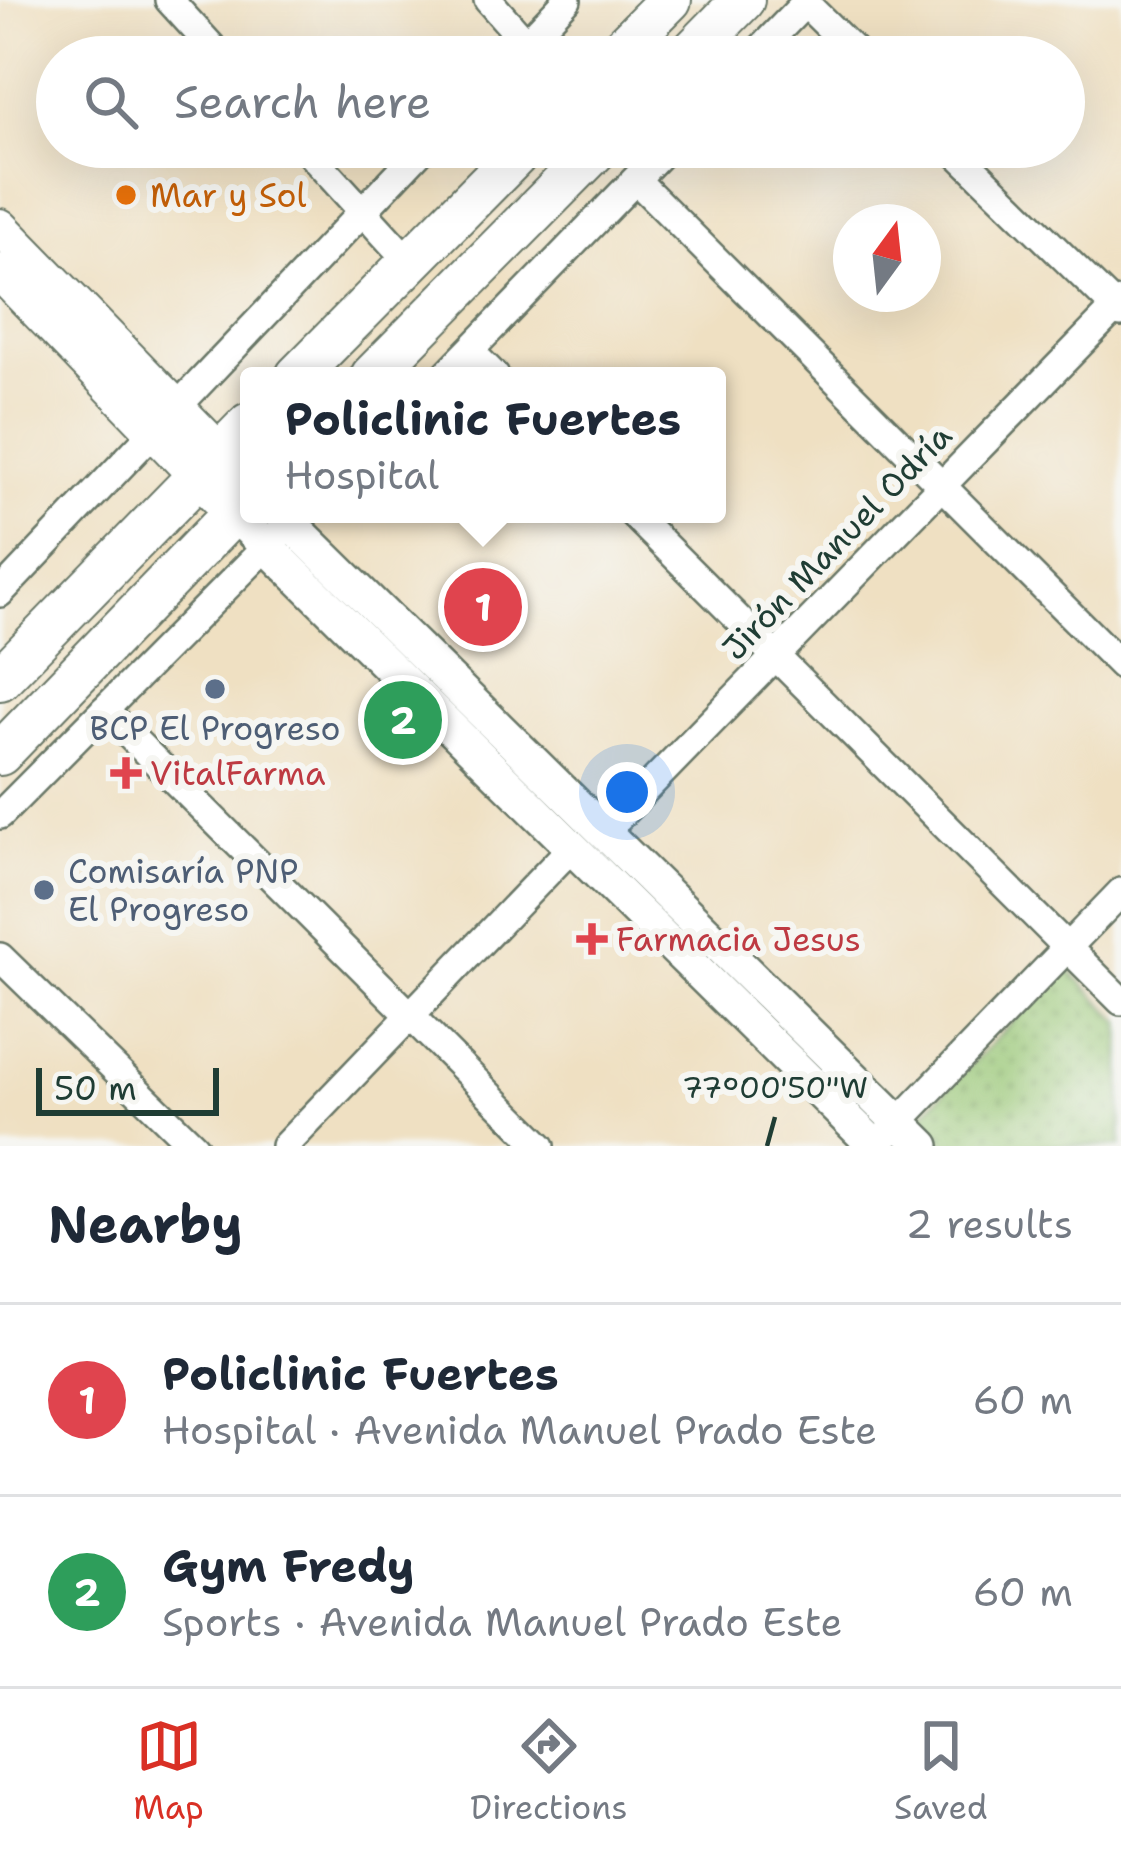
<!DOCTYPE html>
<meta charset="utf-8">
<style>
:root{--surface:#fff;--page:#f6f6f7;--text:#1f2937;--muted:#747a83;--line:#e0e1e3;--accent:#d93025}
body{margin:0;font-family:"Shantell Sans",sans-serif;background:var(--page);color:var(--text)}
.compass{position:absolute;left:833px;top:204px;width:108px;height:108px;border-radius:50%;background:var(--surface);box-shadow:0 12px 48px #0002;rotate:15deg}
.scale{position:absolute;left:36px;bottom:30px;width:183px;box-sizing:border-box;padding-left:12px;border:6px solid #1f3d34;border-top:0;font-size:33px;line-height:42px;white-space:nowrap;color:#1f3d34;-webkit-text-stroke:9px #f6f6f2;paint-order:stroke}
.you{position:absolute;left:627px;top:792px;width:42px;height:42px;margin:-30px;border:9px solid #fff;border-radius:50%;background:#1a73e8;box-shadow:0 0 0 18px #1a73e833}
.badge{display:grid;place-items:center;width:78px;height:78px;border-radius:50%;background:var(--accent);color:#fff;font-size:39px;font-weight:700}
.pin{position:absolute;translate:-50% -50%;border:6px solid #fff;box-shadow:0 3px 12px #0006}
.popup{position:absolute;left:240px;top:367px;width:486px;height:156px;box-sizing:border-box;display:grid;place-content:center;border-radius:12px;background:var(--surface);filter:drop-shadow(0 3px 9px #0005);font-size:39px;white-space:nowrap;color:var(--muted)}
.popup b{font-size:45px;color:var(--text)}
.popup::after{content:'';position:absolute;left:50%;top:100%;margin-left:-24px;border:24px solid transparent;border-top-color:var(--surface)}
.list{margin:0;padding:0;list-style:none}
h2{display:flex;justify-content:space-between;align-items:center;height:156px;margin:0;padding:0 48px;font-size:51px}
h2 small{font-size:39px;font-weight:400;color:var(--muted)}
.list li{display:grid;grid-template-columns:78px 1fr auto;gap:36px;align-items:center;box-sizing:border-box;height:192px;padding:0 48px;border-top:3px solid var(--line)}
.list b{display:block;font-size:45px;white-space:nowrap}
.list p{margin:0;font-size:39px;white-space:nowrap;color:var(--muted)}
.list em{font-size:39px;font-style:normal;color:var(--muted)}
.icon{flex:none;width:66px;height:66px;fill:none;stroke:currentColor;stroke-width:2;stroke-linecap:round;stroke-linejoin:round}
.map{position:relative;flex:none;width:1121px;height:1146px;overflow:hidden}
.search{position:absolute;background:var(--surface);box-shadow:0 12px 48px #0002;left:36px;right:36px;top:36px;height:132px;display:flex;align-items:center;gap:30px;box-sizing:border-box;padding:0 42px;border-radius:66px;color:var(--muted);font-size:45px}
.sheet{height:540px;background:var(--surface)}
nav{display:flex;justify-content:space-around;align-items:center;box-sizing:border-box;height:168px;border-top:3px solid var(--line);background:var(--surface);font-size:33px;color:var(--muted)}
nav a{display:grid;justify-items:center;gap:6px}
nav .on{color:var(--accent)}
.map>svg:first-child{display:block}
.grass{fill:url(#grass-dots);stroke:#5c8256;stroke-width:3}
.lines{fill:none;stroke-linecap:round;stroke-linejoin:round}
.minor-casing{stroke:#687666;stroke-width:32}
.tertiary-casing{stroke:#687666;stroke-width:38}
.secondary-casing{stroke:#687666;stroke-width:40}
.trunk-casing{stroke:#687666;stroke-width:46}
.minor{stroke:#fff;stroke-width:27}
.tertiary{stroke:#fff;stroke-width:33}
.secondary{stroke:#fff;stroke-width:36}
.trunk{stroke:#fff;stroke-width:42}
.ticks{fill:none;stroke:#1f3d34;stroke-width:4.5}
.food-dot{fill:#e8710a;stroke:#f6f6f2;stroke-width:4.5}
.service-dot{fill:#5c6f8a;stroke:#f6f6f2;stroke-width:4.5}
.health-dot{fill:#e0444e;stroke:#f6f6f2;stroke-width:4.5}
.labels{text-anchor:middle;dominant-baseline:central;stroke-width:12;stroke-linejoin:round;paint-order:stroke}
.food-label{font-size:33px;fill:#c56008;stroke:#f6f6f2;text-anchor:start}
.street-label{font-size:33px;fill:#1f3d34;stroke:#f6f6f2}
.service-label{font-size:33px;fill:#4e5e75;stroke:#f6f6f2}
.health-label{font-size:33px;fill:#be3a42;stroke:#f6f6f2;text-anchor:start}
.ticks-label{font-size:30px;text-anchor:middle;fill:#1f3d34;stroke:#f6f6f2;stroke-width:12;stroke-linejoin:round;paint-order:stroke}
</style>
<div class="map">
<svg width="1121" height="1146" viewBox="0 0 1121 1146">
<defs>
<pattern id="grass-dots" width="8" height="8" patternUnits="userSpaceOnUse" patternTransform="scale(3)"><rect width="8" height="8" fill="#9ac877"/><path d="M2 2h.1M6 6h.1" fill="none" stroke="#7da462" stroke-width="1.8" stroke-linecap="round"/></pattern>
</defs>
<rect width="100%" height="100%" fill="#f6f6f2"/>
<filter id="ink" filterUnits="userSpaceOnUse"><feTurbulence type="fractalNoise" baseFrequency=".00833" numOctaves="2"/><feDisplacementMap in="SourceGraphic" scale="24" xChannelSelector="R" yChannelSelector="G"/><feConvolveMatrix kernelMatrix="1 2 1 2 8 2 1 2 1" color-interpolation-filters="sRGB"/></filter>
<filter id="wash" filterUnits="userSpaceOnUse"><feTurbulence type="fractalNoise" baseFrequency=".004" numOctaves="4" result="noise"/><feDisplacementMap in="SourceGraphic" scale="48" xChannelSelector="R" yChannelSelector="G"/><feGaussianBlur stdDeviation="2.7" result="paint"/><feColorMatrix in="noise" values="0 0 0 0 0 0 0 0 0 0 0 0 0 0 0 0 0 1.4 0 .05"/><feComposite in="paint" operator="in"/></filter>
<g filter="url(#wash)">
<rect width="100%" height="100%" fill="#efe0c2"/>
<polygon class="grass" points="1066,967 1121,1022 1121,1146 947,1146 919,1118"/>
</g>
<g filter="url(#ink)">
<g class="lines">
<g class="minor-casing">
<g id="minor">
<polyline points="169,0 221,57"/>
<polyline points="488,0 527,44"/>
<polyline points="805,3 860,57"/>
<polyline points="513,57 567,0"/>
<polyline points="753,57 808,0"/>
<polyline points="304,147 410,263"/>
<polyline points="951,147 1121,313"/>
<polyline points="636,180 1121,665"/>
<polyline points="470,351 495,376"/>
<polyline points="445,376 667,147"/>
<polyline points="633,514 1121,1001"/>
<polyline points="0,593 424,147"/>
<polyline points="104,710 541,1146"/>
<polyline points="0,815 280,533"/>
<polyline points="604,832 1121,302"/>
<polyline points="0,957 194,1146"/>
<polyline points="887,1134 1121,892"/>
<polyline points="285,1146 572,847"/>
</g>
</g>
<g class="tertiary-casing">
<g id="tertiary">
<polyline points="233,513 875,1146"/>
<polyline points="281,514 923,1146"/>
</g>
</g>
<g class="secondary-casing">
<g id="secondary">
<polyline points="0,227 249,482"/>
<polyline points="0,272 233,513"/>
</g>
</g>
<g class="trunk-casing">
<g id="trunk">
<polyline points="613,57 670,0"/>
<polyline points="687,57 743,0"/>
<polyline points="297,376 524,147"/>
<polyline points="372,376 599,147"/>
<polyline points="0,679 249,424"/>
<polyline points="0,754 249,497"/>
</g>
</g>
<use href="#minor" class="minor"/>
<use href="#tertiary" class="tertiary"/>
<use href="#secondary" class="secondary"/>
<use href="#trunk" class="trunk"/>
</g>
</g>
<path class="ticks" d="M767,1146L775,1117"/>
<circle class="food-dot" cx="126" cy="195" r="12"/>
<g class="service-dot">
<circle cx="215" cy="689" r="12"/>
<circle cx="44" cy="890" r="12"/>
</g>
<g class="health-dot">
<path d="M120 755h12v12h12v12h-12v12h-12v-12h-12v-12h12z"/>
<path d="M586 921h12v12h12v12h-12v12h-12v-12h-12v-12h12z"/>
</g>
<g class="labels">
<g class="food-label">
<text x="150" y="195">Mar y Sol</text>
</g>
<g class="street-label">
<text transform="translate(837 542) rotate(-46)">Jirón Manuel Odría</text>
</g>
<g class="service-label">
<text x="215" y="728">BCP El Progreso</text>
<text x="68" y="871" text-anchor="start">Comisaría PNP<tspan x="68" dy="38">El Progreso</tspan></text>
</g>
<g class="health-label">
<text x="150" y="773">VitalFarma</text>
<text x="616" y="939">Farmacia Jesus</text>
</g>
</g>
<g class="ticks-label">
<text x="775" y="1098">77°00'50"W</text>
</g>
</svg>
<svg class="compass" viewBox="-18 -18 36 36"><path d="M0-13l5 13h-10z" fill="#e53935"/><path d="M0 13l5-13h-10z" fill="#747a83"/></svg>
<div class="scale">50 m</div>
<div class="you"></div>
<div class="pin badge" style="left:483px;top:607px;background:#e0444e">1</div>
<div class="popup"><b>Policlinic Fuertes</b>Hospital</div>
<div class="pin badge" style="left:403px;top:720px;background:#2e9e5b">2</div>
<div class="search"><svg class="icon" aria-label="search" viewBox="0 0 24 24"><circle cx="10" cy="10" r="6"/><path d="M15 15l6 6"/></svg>Search here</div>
</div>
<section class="sheet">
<h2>Nearby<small>2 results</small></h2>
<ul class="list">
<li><span class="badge" style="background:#e0444e">1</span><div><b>Policlinic Fuertes</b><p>Hospital · Avenida Manuel Prado Este</p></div><em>60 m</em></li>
<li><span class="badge" style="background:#2e9e5b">2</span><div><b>Gym Fredy</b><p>Sports · Avenida Manuel Prado Este</p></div><em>60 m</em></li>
</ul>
</section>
<nav>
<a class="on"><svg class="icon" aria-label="map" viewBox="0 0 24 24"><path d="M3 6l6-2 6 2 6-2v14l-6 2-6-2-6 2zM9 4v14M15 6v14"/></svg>Map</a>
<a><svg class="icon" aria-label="directions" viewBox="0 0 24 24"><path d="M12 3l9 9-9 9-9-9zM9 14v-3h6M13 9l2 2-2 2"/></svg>Directions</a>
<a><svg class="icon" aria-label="saved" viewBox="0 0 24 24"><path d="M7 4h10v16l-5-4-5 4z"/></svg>Saved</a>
</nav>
